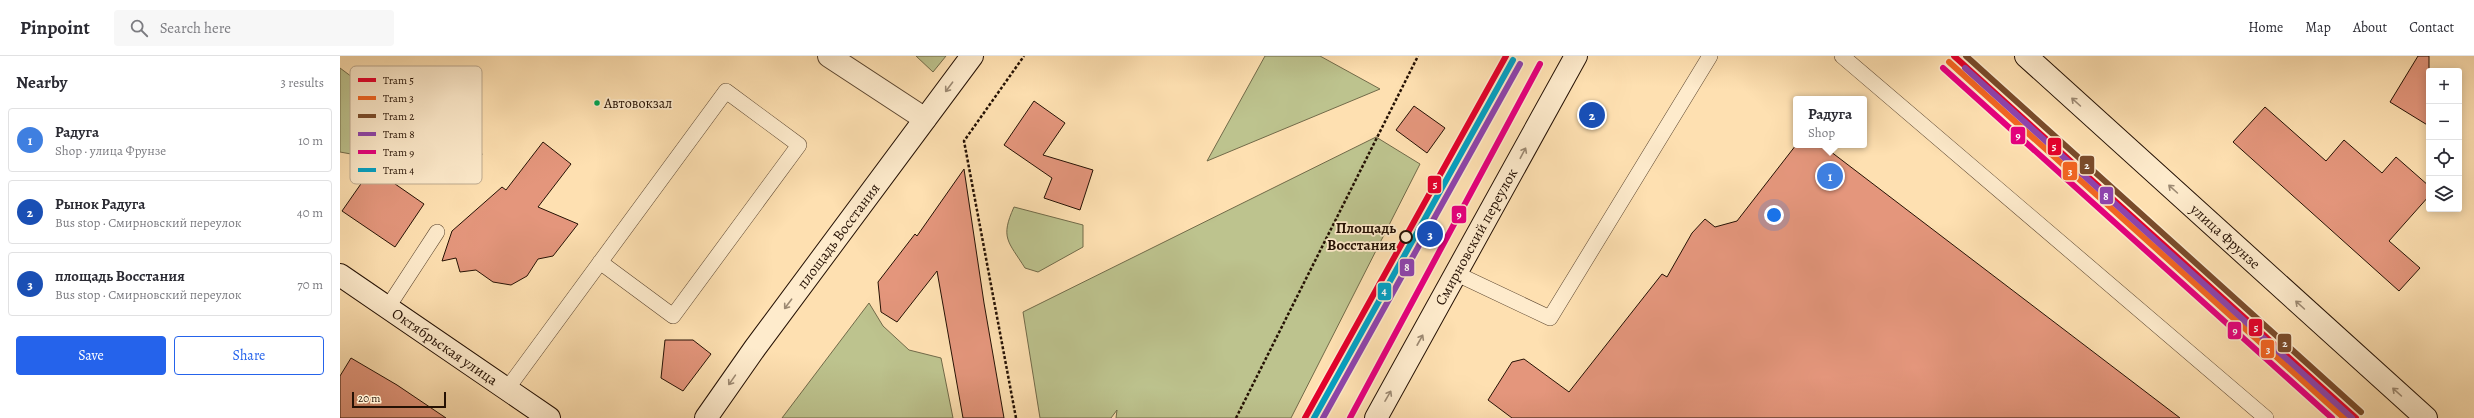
<!DOCTYPE html>
<meta charset="utf-8">
<style>
:root{--surface:#fff;--page:#f7f7f7;--text:#2b2b33;--muted:#7c7c81;--line:#e1e1e2;--accent:#2563eb}
body{margin:0;font-family:Alegreya,serif;background:var(--page);color:var(--text)}
.controls{position:absolute;right:12px;top:12px;display:grid;overflow:hidden;border-radius:4px;box-shadow:0 2px 10px #0003}
.controls button{width:36px;height:36px;display:grid;place-items:center;padding:0;border:0;border-bottom:1px solid var(--line);background:var(--surface);color:var(--text);font:20px sans-serif}
.scale{position:absolute;left:12px;bottom:10px;width:94px;box-sizing:border-box;padding-left:4px;border:2px solid #251104;border-top:0;font-size:11px;line-height:14px;white-space:nowrap;color:#251104;-webkit-text-stroke:3px #feebcc;paint-order:stroke}
.you{position:absolute;left:1434px;top:159px;width:14px;height:14px;margin:-10px;border:3px solid #fff;border-radius:50%;background:#1a73e8;box-shadow:0 0 0 6px #1a73e833}
.badge{display:grid;place-items:center;width:26px;height:26px;border-radius:50%;background:var(--accent);color:#fff;font-size:13px;font-weight:700}
.pin{position:absolute;translate:-50% -50%;border:2px solid #fff;box-shadow:0 1px 4px #0006}
.popup{position:absolute;left:1453px;top:40px;width:74px;height:52px;box-sizing:border-box;display:grid;place-content:center;border-radius:4px;background:var(--surface);filter:drop-shadow(0 1px 3px #0005);font-size:13px;white-space:nowrap;color:var(--muted)}
.popup b{font-size:15px;color:var(--text)}
.popup::after{content:'';position:absolute;left:50%;top:100%;margin-left:-8px;border:8px solid transparent;border-top-color:var(--surface)}
.list{margin:0;padding:0;list-style:none}
h2{display:flex;justify-content:space-between;align-items:center;height:52px;margin:0;padding:0 16px;font-size:17px}
h2 small{font-size:13px;font-weight:400;color:var(--muted)}
.list li{display:grid;grid-template-columns:26px 1fr auto;gap:12px;align-items:center;box-sizing:border-box;height:64px;margin:0 8px 8px;padding:0 8px;border:1px solid var(--line);border-radius:4px}
.list b{display:block;font-size:15px;white-space:nowrap}
.list p{margin:0;font-size:13px;white-space:nowrap;color:var(--muted)}
.list em{font-size:13px;font-style:normal;color:var(--muted)}
.actions{display:flex;gap:8px;padding:12px 16px}
.actions a{flex:1;padding:9px 0;border:1px solid var(--accent);border-radius:4px;text-align:center;font-size:14px;color:var(--accent)}
.actions .main{background:var(--accent);color:#fff}
.icon{flex:none;width:22px;height:22px;fill:none;stroke:currentColor;stroke-width:2;stroke-linecap:round;stroke-linejoin:round}
.map{position:relative;flex:none;width:2134px;height:362px;overflow:hidden}
header{display:flex;align-items:center;gap:24px;box-sizing:border-box;height:56px;padding:0 20px;background:var(--surface);border-bottom:1px solid var(--line)}
header strong{font-size:19px}
nav{display:flex;gap:22px;margin-inline-start:auto;font-size:14px}
.search{width:280px;height:36px;background:var(--page);display:flex;align-items:center;gap:10px;box-sizing:border-box;padding:0 14px;border-radius:4px;color:var(--muted);font-size:15px}
main{display:flex}
aside{flex:1;background:var(--surface)}
.map>svg:first-child{display:block}
.green{fill:#bdc38e;stroke:#716a49}
.building{fill:#e4967c;stroke:#251104}
.lines{fill:none;stroke-linecap:round;stroke-linejoin:round}
.lane-casing{stroke:#5b452f;stroke-width:16}
.street-casing{stroke:#5b452f;stroke-width:24}
.secondary-casing{stroke:#251104;stroke-width:24}
.path{stroke:#251104;stroke-width:2.5;stroke-dasharray:3 2;stroke-linecap:butt}
.lane{stroke:#feebcc;stroke-width:15}
.street{stroke:#feebcc;stroke-width:22}
.secondary{stroke:#feebcc;stroke-width:22}
.tram-1-casing{stroke:#feebcc;stroke-width:9}
.tram-2-casing{stroke:#feebcc;stroke-width:9}
.tram-3-casing{stroke:#feebcc;stroke-width:9}
.tram-4-casing{stroke:#feebcc;stroke-width:9}
.tram-5-casing{stroke:#feebcc;stroke-width:9}
.tram-6-casing{stroke:#feebcc;stroke-width:9}
.tram-1{stroke:#e4002b;stroke-width:6}
.tram-2{stroke:#f26522;stroke-width:6}
.tram-3{stroke:#7a4b2a;stroke-width:6}
.tram-4{stroke:#8e44ad;stroke-width:6}
.tram-5{stroke:#e5007d;stroke-width:6}
.tram-6{stroke:#02a1c4;stroke-width:6}
.oneway{stroke:#9c8972}
.bus-dot{fill:#00a651;stroke:#feebcc;stroke-width:1.5}
.stop-dot{fill:#feebcc;stroke:#251104;stroke-width:2}
.labels{text-anchor:middle;dominant-baseline:central;stroke-width:3.5;stroke-linejoin:round;paint-order:stroke}
.bus-label{font-size:14px;fill:#251104;stroke:#feebcc;text-anchor:start}
.stop-label{font-size:15px;font-weight:bold;fill:#251104;stroke:#feebcc;text-anchor:end}
.street-label{font-size:15px;fill:#251104;stroke:#feebcc}
.key{fill:#feebcc;stroke:#bdaa90;stroke-width:1}
.key-label{font-size:11px;fill:#251104}
.line-badge{stroke:#feebcc;stroke-width:1.5}
.badge-label{font-size:11px;text-anchor:middle;font-weight:bold;fill:#fff}
</style>
<header>
<strong>Pinpoint</strong>
<div class="search"><svg class="icon" aria-label="search" viewBox="0 0 24 24"><circle cx="10" cy="10" r="6"/><path d="M15 15l6 6"/></svg>Search here</div>
<nav><a>Home</a><a>Map</a><a>About</a><a>Contact</a></nav>
</header>
<main>
<aside>
<h2>Nearby<small>3 results</small></h2>
<ul class="list">
<li><span class="badge" style="background:#3f7fe0">1</span><div><b>Радуга</b><p>Shop · улица Фрунзе</p></div><em>10 m</em></li>
<li><span class="badge" style="background:#1a4fb4">2</span><div><b>Рынок Радуга</b><p>Bus stop · Смирновский переулок</p></div><em>40 m</em></li>
<li><span class="badge" style="background:#1a4fb4">3</span><div><b>площадь Восстания</b><p>Bus stop · Смирновский переулок</p></div><em>70 m</em></li>
</ul>
<div class="actions"><a class="main">Save</a><a>Share</a></div>
</aside>
<div class="map">
<svg width="2134" height="362" viewBox="0 0 2134 362">
<rect width="100%" height="100%" fill="#fee0b1"/>
<filter id="stains"><feTurbulence type="fractalNoise" baseFrequency=".005" numOctaves="4"/><feColorMatrix values="0 0 0 0 .2 0 0 0 0 .09 0 0 0 0 .02 0 0 0 .5 -.17"/></filter>
<radialGradient id="worn" r=".72"><stop offset=".6" stop-color="#630" stop-opacity="0"/><stop offset="1" stop-color="#630" stop-opacity=".3"/></radialGradient>
<g class="green">
<polygon points="576,0 606,0 593,16"/>
<polygon points="925,0 980,0 1040,33 867,105"/>
<polygon points="0,12 32,36 74,27 127,29 142,99 106,124 33,102 0,96"/>
<polygon points="1036,81 1080,108 951,362 776,362 777,354 771,362 700,362 683,256"/>
<path d="M674,151L743,169V191L698,216L685,212C668,185 660,182 674,151Z"/>
<polygon points="529,247 543,270 569,294 601,302 613,362 442,362"/>
</g>
<g class="building">
<polygon points="2078,0 2089,0 2089,70 2050,46"/>
<polygon points="694,45 725,67 703,99 753,114 740,154 704,142 712,122 664,89"/>
<polygon points="1074,50 1105,72 1087,97 1056,74"/>
<polygon points="1925,51 1986,105 2004,84 2042,117 2056,101 2089,130 2089,140 2049,185 2080,212 2059,235 1893,86"/>
<polygon points="203,86 231,108 198,151 238,168 213,200 198,203 187,220 171,229 153,226 136,214 120,216 116,202 102,205 112,175 162,131 166,134"/>
<polygon points="1456,89 1482,89 1840,362 1172,362 1148,344 1172,306 1184,303 1229,336 1322,218 1327,221 1352,177 1365,163 1375,171 1397,165"/>
<polygon points="32,112 84,148 55,191 2,155"/>
<polygon points="624,113 644,247 664,362 623,362 597,215 557,266 541,256 538,226 575,178 577,180"/>
<polygon points="325,284 353,284 371,298 343,335 321,322"/>
<polygon points="11,302 57,329 106,362 0,362 0,320"/>
</g>
<g class="lines">
<g class="lane-casing">
<g id="lane">
<polyline points="1502,0 1926,362"/>
<polyline points="1117,218 1210,262 1370,0"/>
<polyline points="48,251 97,176"/>
<polyline points="167,333 386,35 459,89 333,260 260,206"/>
</g>
</g>
<g class="street-casing">
<polyline id="street" points="489,0 585,63"/>
</g>
<g class="secondary-casing">
<g id="secondary">
<path id="s1" d="M1686,0L2086,362"/>
<path id="s2" d="M0,219L209,362"/>
<path id="s3" d="M366,362L415,292L632,0"/>
<path id="s4" d="M1036,362L1236,0"/>
</g>
</g>
<g class="path">
<polyline points="676,362 624,85 684,0"/>
<polyline points="896,362 1078,0"/>
</g>
<use href="#lane" class="lane"/>
<use href="#street" class="street"/>
<use href="#secondary" class="secondary"/>
<g class="tram-1-casing">
<g id="tram-1">
<polyline points="1614,0 2016,362"/>
<polyline points="965,362 1166,0"/>
</g>
</g>
<g class="tram-2-casing">
<polyline id="tram-2" points="1609,6 2004,362"/>
</g>
<g class="tram-3-casing">
<polyline id="tram-3" points="1626,0 2021,356"/>
</g>
<g class="tram-4-casing">
<g id="tram-4">
<polyline points="1625,12 2012,362"/>
<polyline points="983,362 1180,8"/>
</g>
</g>
<g class="tram-5-casing">
<g id="tram-5">
<polyline points="1603,12 1992,362"/>
<polyline points="1010,362 1200,8"/>
</g>
</g>
<g class="tram-6-casing">
<polyline id="tram-6" points="974,362 1173,4"/>
</g>
<use href="#tram-1" class="tram-1"/>
<use href="#tram-2" class="tram-2"/>
<use href="#tram-3" class="tram-3"/>
<use href="#tram-4" class="tram-4"/>
<use href="#tram-5" class="tram-5"/>
<use href="#tram-6" class="tram-6"/>
</g>
<defs><path id="oneway-shaft" d="M-6 0H5M1.5-3L5.5 0L1.5 3" fill="none" stroke-width="1.6" stroke-linecap="round" stroke-linejoin="round"/></defs>
<g class="oneway">
<use href="#oneway-shaft" transform="translate(609 31) rotate(127)"/>
<use href="#oneway-shaft" transform="translate(1736 46) rotate(-138)"/>
<use href="#oneway-shaft" transform="translate(1183 97) rotate(-62)"/>
<use href="#oneway-shaft" transform="translate(1833 133) rotate(-138)"/>
<use href="#oneway-shaft" transform="translate(448 248) rotate(127)"/>
<use href="#oneway-shaft" transform="translate(1960 249) rotate(-138)"/>
<use href="#oneway-shaft" transform="translate(1080 284) rotate(-61)"/>
<use href="#oneway-shaft" transform="translate(392 324) rotate(125)"/>
<use href="#oneway-shaft" transform="translate(2057 336) rotate(-138)"/>
<use href="#oneway-shaft" transform="translate(1048 340) rotate(-60)"/>
</g>
<circle class="bus-dot" cx="257" cy="47" r="3.5"/>
<circle class="stop-dot" cx="1066" cy="181" r="6"/>
<g class="labels">
<g class="bus-label">
<text x="264" y="47">Автовокзал</text>
</g>
<g class="stop-label">
<text x="1056" y="172">Площадь<tspan x="1056" dy="17">Восстания</tspan></text>
</g>
<g class="street-label">
<text stroke="none"><textPath href="#s3" startOffset="225">площадь Восстания</textPath></text>
<text stroke="none"><textPath href="#s4" startOffset="207">Смирновский переулок</textPath></text>
<text stroke="none"><textPath href="#s1" startOffset="269">улица Фрунзе</textPath></text>
<text stroke="none"><textPath href="#s2" startOffset="127">Октябрьская улица</textPath></text>
</g>
</g>
<rect x="10" y="10" width="132" height="118" rx="6" class="key"/>
<rect x="18" y="22" width="18" height="4" fill="#e4002b"/>
<rect x="18" y="40" width="18" height="4" fill="#f26522"/>
<rect x="18" y="58" width="18" height="4" fill="#7a4b2a"/>
<rect x="18" y="76" width="18" height="4" fill="#8e44ad"/>
<rect x="18" y="94" width="18" height="4" fill="#e5007d"/>
<rect x="18" y="112" width="18" height="4" fill="#02a1c4"/>
<g class="key-label">
<text x="43" y="28">Tram 5</text>
<text x="43" y="46">Tram 3</text>
<text x="43" y="64">Tram 2</text>
<text x="43" y="82">Tram 8</text>
<text x="43" y="100">Tram 9</text>
<text x="43" y="118">Tram 4</text>
</g>
<g class="line-badge">
<rect x="1670" y="70" width="16" height="19" rx="4" fill="#e5007d"/>
<rect x="1707" y="81" width="15" height="19" rx="4" fill="#e4002b"/>
<rect x="1739" y="99" width="16" height="20" rx="4" fill="#7a4b2a"/>
<rect x="1722" y="105" width="16" height="20" rx="4" fill="#f26522"/>
<rect x="1087" y="119" width="15" height="19" rx="4" fill="#e4002b"/>
<rect x="1759" y="130" width="15" height="19" rx="4" fill="#8e44ad"/>
<rect x="1111" y="149" width="16" height="19" rx="4" fill="#e5007d"/>
<rect x="1059" y="202" width="16" height="19" rx="4" fill="#8e44ad"/>
<rect x="1037" y="226" width="15" height="19" rx="4" fill="#02a1c4"/>
<rect x="1908" y="262" width="15" height="19" rx="4" fill="#e4002b"/>
<rect x="1887" y="265" width="15" height="19" rx="4" fill="#e5007d"/>
<rect x="1937" y="277" width="15" height="20" rx="4" fill="#7a4b2a"/>
<rect x="1920" y="283" width="15" height="20" rx="4" fill="#f26522"/>
</g>
<g class="badge-label">
<text x="1678" y="83">9</text>
<text x="1714" y="94">5</text>
<text x="1747" y="113">2</text>
<text x="1730" y="119">3</text>
<text x="1095" y="132">5</text>
<text x="1766" y="144">8</text>
<text x="1119" y="162">9</text>
<text x="1067" y="215">8</text>
<text x="1044" y="239">4</text>
<text x="1916" y="275">5</text>
<text x="1895" y="278">9</text>
<text x="1945" y="291">2</text>
<text x="1928" y="297">3</text>
</g>
<rect width="100%" height="100%" filter="url(#stains)"/>
<rect width="100%" height="100%" fill="url(#worn)"/>
</svg>
<div class="controls">
<button>+</button>
<button>−</button>
<button><svg class="icon" aria-label="locate" viewBox="0 0 24 24"><circle cx="12" cy="12" r="6"/><path d="M12 2v4M12 18v4M2 12h4M18 12h4"/></svg></button>
<button><svg class="icon" aria-label="layers" viewBox="0 0 24 24"><path d="M12 4l9 5-9 5-9-5zM3 14l9 5 9-5"/></svg></button>
</div>
<div class="scale">20 m</div>
<div class="you"></div>
<div class="pin badge" style="left:1490px;top:120px;background:#3f7fe0">1</div>
<div class="popup"><b>Радуга</b>Shop</div>
<div class="pin badge" style="left:1252px;top:59px;background:#1a4fb4">2</div>
<div class="pin badge" style="left:1090px;top:178px;background:#1a4fb4">3</div>
</div>
</main>
